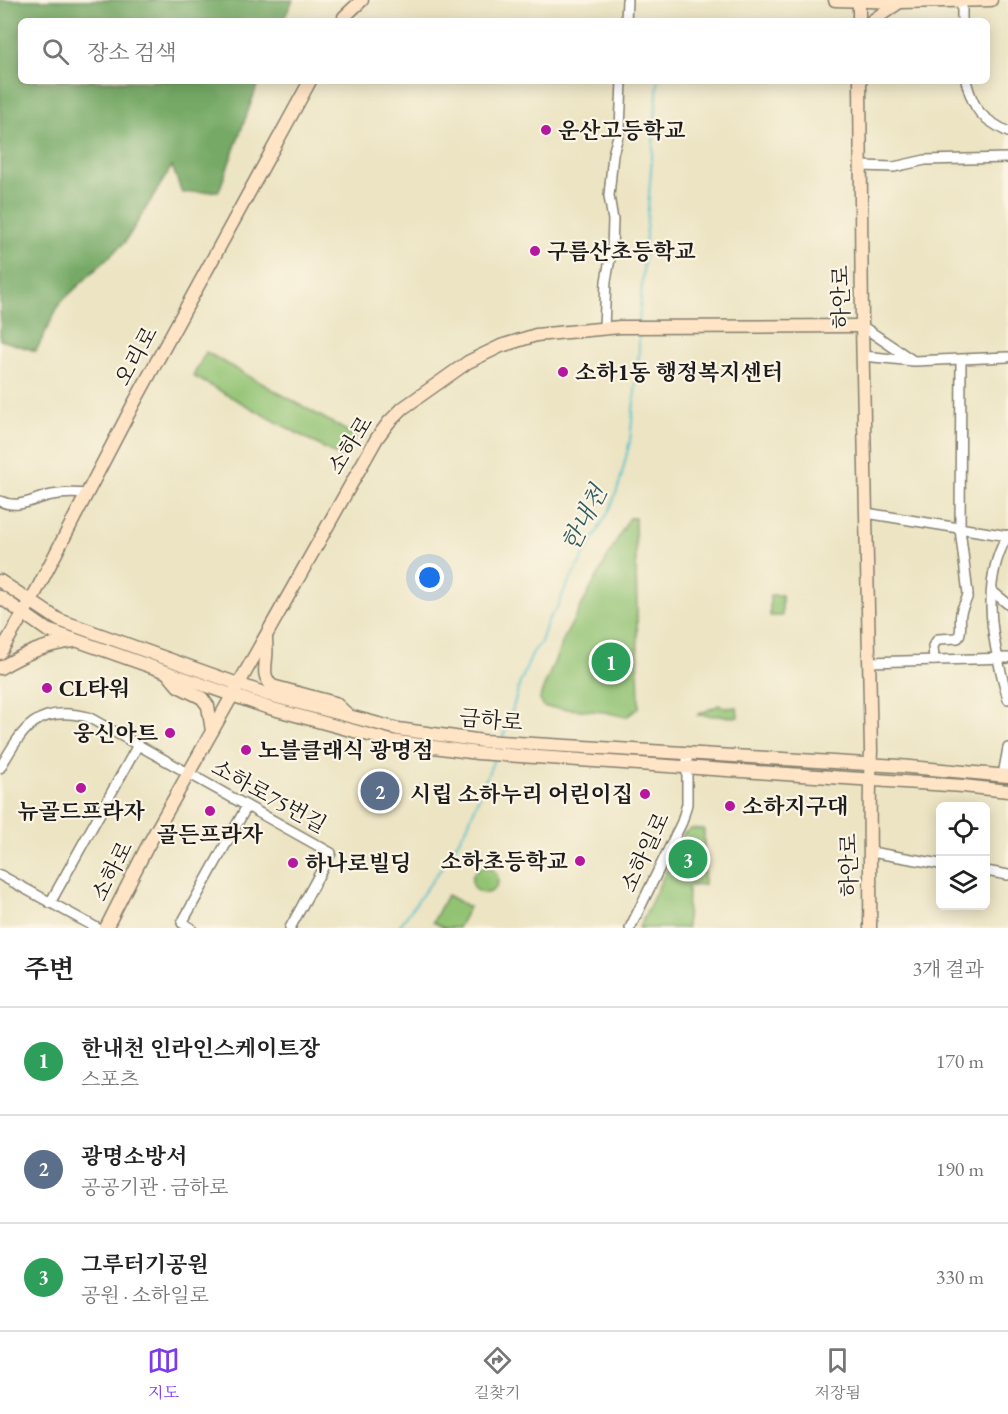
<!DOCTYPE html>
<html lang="ko">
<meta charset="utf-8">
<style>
:root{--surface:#fff;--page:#f6f6f6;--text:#222;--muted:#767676;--line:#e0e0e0;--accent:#7c3aed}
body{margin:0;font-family:"EB Garamond","Noto Serif KR",serif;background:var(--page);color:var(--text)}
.controls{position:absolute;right:18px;bottom:18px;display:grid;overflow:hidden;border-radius:9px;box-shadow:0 3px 15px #0003}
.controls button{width:54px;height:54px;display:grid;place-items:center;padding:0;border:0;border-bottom:2px solid var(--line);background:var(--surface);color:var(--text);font:30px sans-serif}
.you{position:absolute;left:430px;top:578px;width:21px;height:21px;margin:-15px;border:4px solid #fff;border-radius:50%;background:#1a73e8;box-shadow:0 0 0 9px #1a73e833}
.badge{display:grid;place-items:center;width:39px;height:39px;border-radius:50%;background:var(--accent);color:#fff;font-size:20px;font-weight:700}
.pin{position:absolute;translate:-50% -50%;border:3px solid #fff;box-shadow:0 2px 6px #0006}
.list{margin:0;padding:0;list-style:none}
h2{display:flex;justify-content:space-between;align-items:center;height:78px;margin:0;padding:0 24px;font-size:26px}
h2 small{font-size:20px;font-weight:400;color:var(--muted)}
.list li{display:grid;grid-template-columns:39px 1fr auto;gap:18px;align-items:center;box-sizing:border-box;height:108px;padding:0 24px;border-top:2px solid var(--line)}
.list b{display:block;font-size:22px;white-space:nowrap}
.list p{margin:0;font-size:20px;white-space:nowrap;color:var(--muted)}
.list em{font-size:20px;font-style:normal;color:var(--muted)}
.icon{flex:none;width:33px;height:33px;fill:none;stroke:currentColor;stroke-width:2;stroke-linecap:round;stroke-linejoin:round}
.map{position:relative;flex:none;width:1008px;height:928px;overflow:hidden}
.search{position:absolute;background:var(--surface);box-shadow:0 3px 15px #0003;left:18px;right:18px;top:18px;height:66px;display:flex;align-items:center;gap:15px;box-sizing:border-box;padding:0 21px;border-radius:9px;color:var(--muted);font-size:22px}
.sheet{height:402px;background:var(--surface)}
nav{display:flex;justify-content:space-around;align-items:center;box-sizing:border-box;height:84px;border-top:2px solid var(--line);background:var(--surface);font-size:16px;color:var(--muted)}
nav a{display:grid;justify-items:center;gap:3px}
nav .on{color:var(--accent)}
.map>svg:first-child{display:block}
.green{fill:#92c373;stroke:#577048;stroke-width:1.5}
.forest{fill:#75a965;stroke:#486240;stroke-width:1.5}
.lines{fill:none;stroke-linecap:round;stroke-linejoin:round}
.stream{stroke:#52bfca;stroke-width:2}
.street-casing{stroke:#84806f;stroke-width:12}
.secondary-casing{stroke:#84806f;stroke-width:15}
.street{stroke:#fff;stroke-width:9}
.secondary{stroke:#ffe4c6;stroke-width:12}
.poi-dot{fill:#b5179e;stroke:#fcf5e5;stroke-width:2}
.labels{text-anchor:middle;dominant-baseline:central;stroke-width:4.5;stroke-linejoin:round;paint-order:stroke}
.poi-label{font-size:22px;font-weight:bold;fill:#1c1c1c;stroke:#fcf5e5;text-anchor:start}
.street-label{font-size:22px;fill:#1c1c1c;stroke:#fcf5e5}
.water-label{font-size:24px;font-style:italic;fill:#325d62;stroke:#fcf5e5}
</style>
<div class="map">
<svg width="1008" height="928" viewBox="0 0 1008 928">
<rect width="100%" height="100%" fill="#fcf5e5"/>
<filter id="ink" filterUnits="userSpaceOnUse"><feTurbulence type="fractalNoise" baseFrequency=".0167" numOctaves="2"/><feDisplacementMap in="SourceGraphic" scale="12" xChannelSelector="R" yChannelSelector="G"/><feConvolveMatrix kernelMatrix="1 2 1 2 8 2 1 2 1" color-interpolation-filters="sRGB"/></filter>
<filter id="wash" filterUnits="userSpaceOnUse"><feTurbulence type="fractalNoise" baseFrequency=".008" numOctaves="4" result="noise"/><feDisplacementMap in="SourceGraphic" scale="24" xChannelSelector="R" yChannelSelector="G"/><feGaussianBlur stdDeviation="1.35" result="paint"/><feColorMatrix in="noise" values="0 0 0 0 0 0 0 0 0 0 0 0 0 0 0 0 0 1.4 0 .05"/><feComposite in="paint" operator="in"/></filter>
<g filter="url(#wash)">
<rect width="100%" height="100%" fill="#ece4c2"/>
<g class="green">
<polygon points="206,352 356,436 342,458 193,376"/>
<polygon points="629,518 635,518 639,708 626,717 605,712 544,707 540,700 541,694 565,636"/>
<rect x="770" y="595" width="12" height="21"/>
<polygon points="719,705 726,708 737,707 738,717 697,715"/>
<polygon points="691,829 704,829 704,885 688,886 687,928 639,928 684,833"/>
<circle cx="485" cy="880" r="13"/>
<polygon points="447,895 469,907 458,928 444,928 433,922"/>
</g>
<polygon class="forest" points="0,0 293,0 283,21 21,21 21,81 259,81 219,191 182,193 172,166 125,242 60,303 36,351 0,340"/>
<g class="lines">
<g class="stream">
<polyline points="639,323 658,81"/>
<polyline points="503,737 510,718 520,683 533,652 541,642 548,620 558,606 564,591 610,509 619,485 630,441 639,352 639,332"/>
<polyline points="398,928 440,870 467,827 494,759"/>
</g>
</g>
</g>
<g filter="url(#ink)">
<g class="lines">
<g class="street-casing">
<g id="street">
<polyline points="962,1 962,21"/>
<polyline points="626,21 627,0"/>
<path d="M966,81C974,111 981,118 1008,132"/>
<polyline points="860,166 894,167 925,160 1008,158"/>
<polyline points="862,326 912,360"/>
<polyline points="604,328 606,281 612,248 613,220 609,196 613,154 620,129 622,81"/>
<polyline points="863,356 914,361 1008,357"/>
<path d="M0,501C19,510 34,498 52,495C63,493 75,493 86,494"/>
<polyline points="866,513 1008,536"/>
<path d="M1008,535C978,585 994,647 1008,699"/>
<polyline points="993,592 1008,604"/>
<path d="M934,660L933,646L938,639L958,638C963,631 959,622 961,613C962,606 967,601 968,594L960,529L961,360"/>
<polyline points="869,662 1008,658"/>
<path d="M0,768C23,728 37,704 88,717L331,853L290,928"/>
<polyline points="1003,775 1008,748"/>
<polyline points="871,852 940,864"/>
<polyline points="986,871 1008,875"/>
<polyline points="0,875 97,928"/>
<polyline points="50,903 138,745"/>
<polyline points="191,928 182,923 247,806"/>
<polyline points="630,928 682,822 687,804 687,754"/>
</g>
</g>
<g class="secondary-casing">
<g id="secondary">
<polyline points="835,0 900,2 991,0"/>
<polyline points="859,0 859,21"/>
<polyline points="344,17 362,0"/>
<polyline points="872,21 898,3"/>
<path d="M860,81L862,326L871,751C868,810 871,869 870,928"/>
<polyline points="0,581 59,620 269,695 398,729 483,741 899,766 1008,776"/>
<polyline points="0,597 47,630 266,707 391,741 477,753 963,786 1008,791"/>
<path d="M266,637C266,643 267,651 266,658C265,671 263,676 272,686L335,703L348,715"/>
<polyline points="0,653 31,601 134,403 310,81"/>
<path d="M0,668C26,653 44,645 74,641"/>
<polyline points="168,674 178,686 202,698 208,706 212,731"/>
<polyline points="106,928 147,847 377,438 389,422 403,408 468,362 501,346 536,335 620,327 862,326"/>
</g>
</g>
<use href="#street" class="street"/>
<use href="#secondary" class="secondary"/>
</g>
</g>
<g class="poi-dot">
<circle cx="546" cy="130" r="6"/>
<circle cx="535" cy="251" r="6"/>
<circle cx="563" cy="372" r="6"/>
<circle cx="47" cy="688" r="6"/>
<circle cx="170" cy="733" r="6"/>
<circle cx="246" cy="750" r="6"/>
<circle cx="81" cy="788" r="6"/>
<circle cx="645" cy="794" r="6"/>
<circle cx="730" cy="806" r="6"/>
<circle cx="210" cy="811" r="6"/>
<circle cx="580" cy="861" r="6"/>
<circle cx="293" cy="863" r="6"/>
</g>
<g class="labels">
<g class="poi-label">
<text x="558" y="130">운산고등학교</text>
<text x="547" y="251">구름산초등학교</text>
<text x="575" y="372">소하1동 행정복지센터</text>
<text x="59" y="688">CL타워</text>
<text x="158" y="733" text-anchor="end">웅신아트</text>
<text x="258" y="750">노블클래식 광명점</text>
<text x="633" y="794" text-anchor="end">시립 소하누리 어린이집</text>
<text x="742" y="806">소하지구대</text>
<text x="81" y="811" text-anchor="middle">뉴골드프라자</text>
<text x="210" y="834" text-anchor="middle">골든프라자</text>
<text x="568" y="861" text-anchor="end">소하초등학교</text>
<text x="305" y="863">하나로빌딩</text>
</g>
<g class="street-label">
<text transform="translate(841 297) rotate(-91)">하안로</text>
<text transform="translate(136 356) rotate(-61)">오리로</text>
<text transform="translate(350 445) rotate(-58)">소하로</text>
<text transform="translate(491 720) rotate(5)">금하로</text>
<text transform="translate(269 796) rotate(29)">소하로75번길</text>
<text transform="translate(645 852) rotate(-65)">소하일로</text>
<text transform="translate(849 865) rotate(-91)">하안로</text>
<text transform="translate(112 871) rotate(-63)">소하로</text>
</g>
<g class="water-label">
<text transform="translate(584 518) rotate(-63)">한내천</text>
</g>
</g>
</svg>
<div class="controls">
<button><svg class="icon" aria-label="locate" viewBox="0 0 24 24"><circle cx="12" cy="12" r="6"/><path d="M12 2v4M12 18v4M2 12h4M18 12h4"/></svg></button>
<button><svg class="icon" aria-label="layers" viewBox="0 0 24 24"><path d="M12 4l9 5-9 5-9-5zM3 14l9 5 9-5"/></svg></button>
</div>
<div class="you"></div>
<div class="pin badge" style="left:611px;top:662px;background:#2e9e5b">1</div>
<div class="pin badge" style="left:380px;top:791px;background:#5c6f8a">2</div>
<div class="pin badge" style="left:688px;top:859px;background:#2e9e5b">3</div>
<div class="search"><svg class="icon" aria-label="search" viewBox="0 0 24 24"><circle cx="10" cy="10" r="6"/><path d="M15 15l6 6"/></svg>장소 검색</div>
</div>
<section class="sheet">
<h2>주변<small>3개 결과</small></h2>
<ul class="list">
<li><span class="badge" style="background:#2e9e5b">1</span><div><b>한내천 인라인스케이트장</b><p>스포츠</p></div><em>170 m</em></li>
<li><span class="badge" style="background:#5c6f8a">2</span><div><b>광명소방서</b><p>공공기관 · 금하로</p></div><em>190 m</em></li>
<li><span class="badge" style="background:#2e9e5b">3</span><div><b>그루터기공원</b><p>공원 · 소하일로</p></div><em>330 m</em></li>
</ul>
</section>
<nav>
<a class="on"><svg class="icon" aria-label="map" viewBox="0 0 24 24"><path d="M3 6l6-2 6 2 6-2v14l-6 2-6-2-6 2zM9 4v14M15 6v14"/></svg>지도</a>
<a><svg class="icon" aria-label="directions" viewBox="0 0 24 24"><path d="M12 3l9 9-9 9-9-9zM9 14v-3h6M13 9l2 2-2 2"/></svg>길찾기</a>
<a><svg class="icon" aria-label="saved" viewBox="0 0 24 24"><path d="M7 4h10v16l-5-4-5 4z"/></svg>저장됨</a>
</nav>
